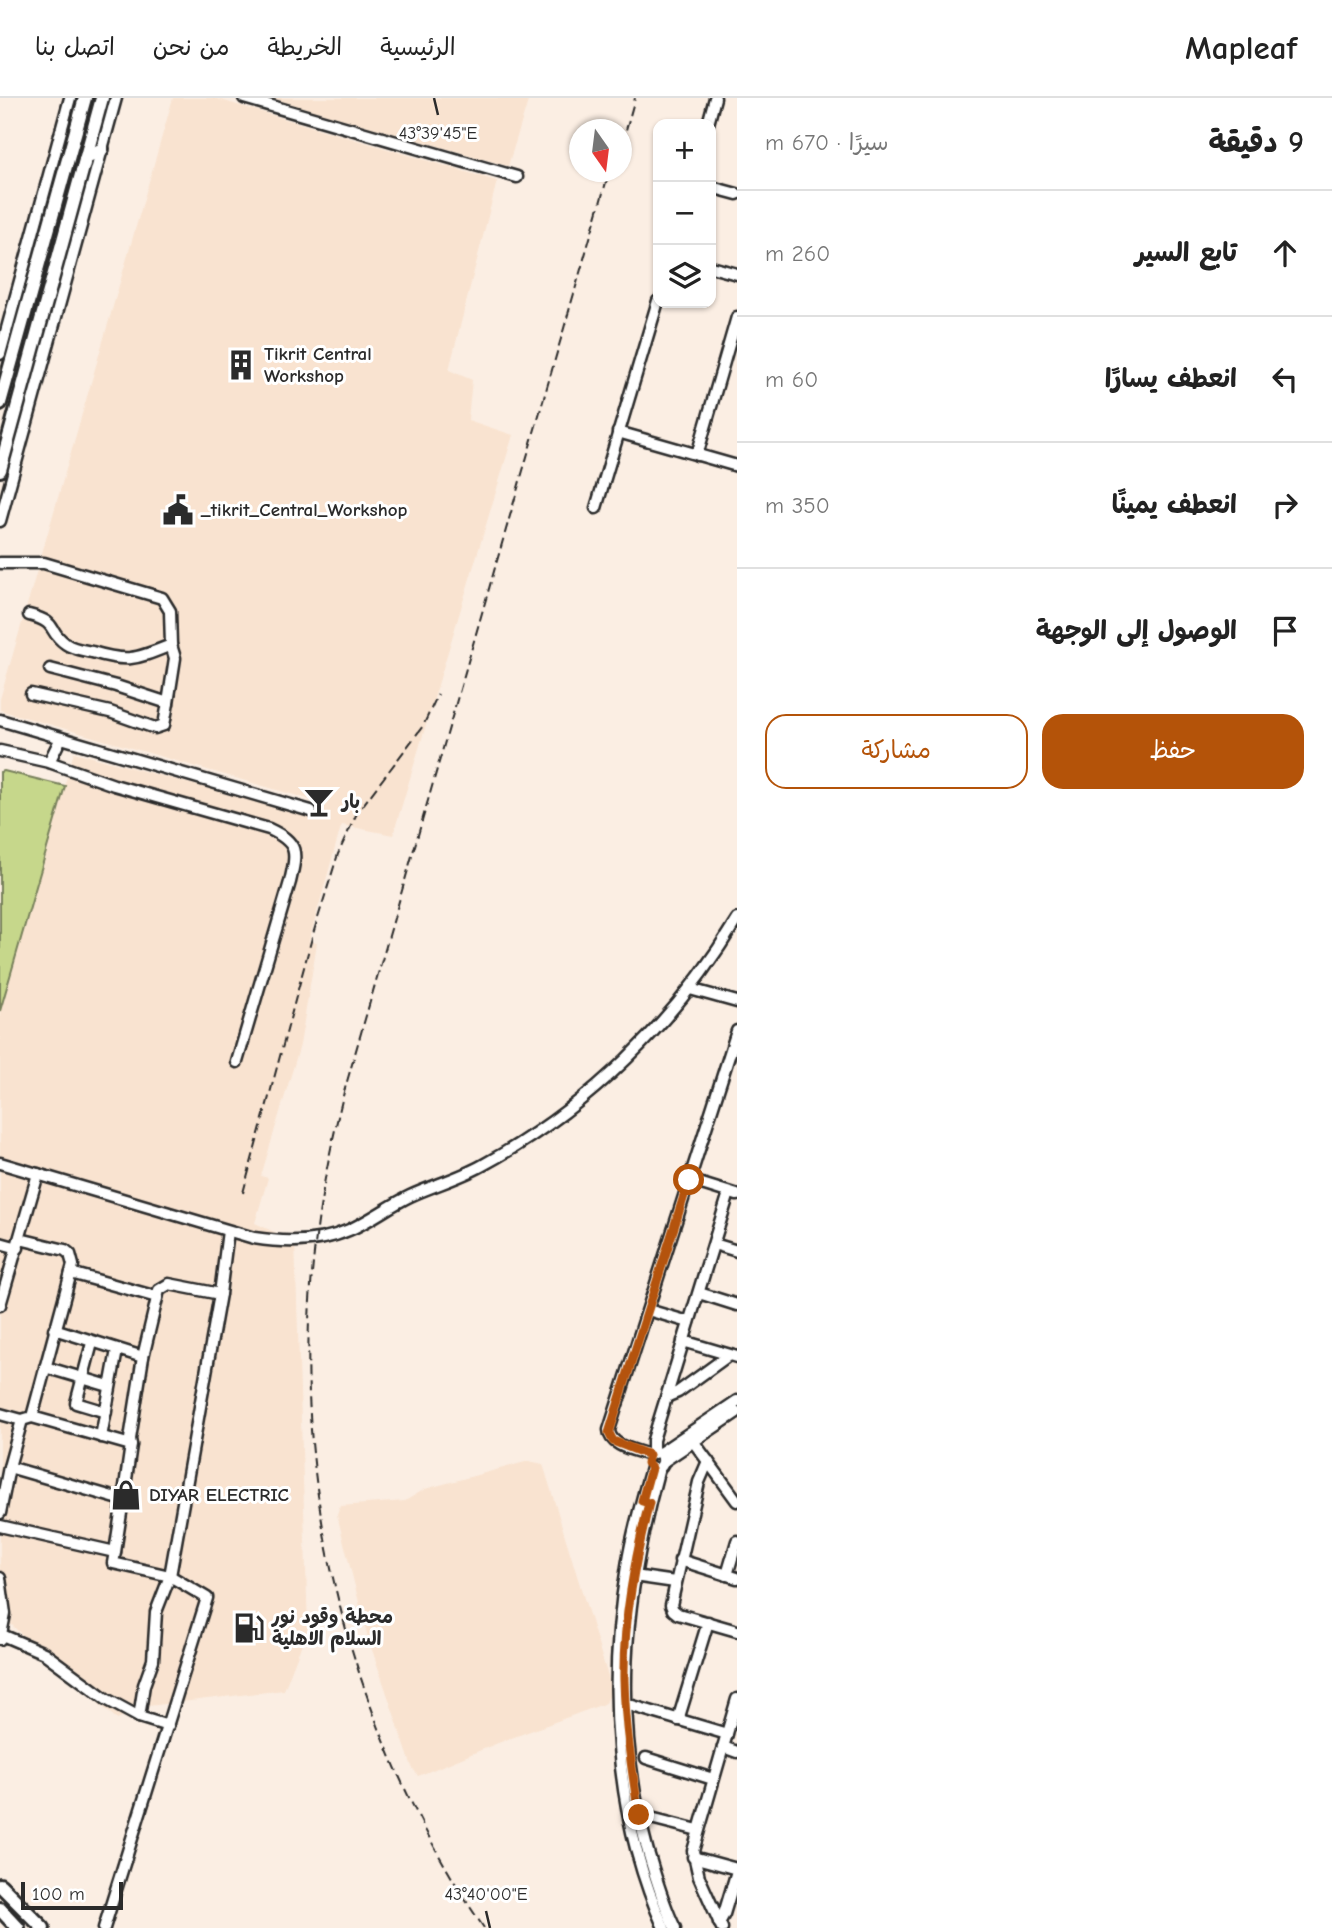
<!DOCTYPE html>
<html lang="ar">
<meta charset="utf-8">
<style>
:root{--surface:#fff;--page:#f6f6f6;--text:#222;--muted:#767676;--line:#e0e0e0;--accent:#b45309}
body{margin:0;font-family:"Comic Neue","Playpen Sans Arabic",sans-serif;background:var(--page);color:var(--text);direction:rtl}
.controls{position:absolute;right:21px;top:21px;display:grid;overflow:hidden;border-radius:14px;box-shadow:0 2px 5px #0004}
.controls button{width:63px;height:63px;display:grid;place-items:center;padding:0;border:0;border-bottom:2px solid var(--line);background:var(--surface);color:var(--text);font:35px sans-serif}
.compass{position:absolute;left:569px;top:21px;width:63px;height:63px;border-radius:50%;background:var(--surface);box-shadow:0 2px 5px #0004;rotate:166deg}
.scale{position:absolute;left:21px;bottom:18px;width:102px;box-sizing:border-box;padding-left:7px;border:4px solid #2b2b2b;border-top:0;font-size:19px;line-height:24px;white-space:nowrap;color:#2b2b2b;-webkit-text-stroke:5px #fff;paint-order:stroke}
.stop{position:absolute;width:21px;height:21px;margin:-16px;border:5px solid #b45309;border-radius:50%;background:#fff}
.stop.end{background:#b45309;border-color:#fff;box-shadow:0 2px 7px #0008}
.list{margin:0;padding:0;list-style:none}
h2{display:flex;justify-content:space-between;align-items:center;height:91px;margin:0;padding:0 28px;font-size:30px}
h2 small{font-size:23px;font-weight:400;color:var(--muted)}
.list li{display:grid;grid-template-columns:46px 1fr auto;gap:21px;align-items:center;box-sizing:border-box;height:126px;padding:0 28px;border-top:2px solid var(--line)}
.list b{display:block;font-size:26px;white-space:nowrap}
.list em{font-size:23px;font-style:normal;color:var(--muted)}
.actions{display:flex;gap:14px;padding:21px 28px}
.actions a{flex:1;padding:16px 0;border:2px solid var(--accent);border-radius:21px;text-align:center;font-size:24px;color:var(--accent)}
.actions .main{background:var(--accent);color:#fff}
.icon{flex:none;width:38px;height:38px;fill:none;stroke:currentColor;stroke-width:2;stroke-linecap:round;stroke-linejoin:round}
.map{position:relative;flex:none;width:737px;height:1830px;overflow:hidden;direction:ltr}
header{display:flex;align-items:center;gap:42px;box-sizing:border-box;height:98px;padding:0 35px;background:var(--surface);border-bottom:2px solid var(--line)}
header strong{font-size:33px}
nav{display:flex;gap:38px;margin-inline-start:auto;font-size:24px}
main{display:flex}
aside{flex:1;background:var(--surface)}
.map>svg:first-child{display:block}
.built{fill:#f9e3d0}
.green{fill:#c6d78b;stroke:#78815b;stroke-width:2}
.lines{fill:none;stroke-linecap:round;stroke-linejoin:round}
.minor-casing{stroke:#2b2b2b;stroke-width:15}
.major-casing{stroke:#2b2b2b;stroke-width:18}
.minor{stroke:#fff;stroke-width:10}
.major{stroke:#fff;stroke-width:12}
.rail{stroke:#2b2b2b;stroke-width:2;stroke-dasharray:10 5;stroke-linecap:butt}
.route{stroke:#b45309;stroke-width:9}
.ticks{fill:none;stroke:#2b2b2b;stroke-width:2.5}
.labels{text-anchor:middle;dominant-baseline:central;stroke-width:6;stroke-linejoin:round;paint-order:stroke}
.poi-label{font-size:19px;font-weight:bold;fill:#2b2b2b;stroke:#fff;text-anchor:start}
.ticks-label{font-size:18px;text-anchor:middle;fill:#2b2b2b;stroke:#fff;stroke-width:6;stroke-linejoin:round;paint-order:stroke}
</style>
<header>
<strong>Mapleaf</strong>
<nav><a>الرئيسية</a><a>الخريطة</a><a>من نحن</a><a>اتصل بنا</a></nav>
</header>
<main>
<aside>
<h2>9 دقيقة<small>سيرًا · 670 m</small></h2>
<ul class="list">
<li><svg class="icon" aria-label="ahead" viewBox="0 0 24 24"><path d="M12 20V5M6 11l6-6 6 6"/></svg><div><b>تابع السير</b></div><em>260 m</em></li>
<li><svg class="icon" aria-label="left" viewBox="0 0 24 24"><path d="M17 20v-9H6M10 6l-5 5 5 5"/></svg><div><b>انعطف يسارًا</b></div><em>60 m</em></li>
<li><svg class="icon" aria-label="right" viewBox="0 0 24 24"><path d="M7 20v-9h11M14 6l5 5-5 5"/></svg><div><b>انعطف يمينًا</b></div><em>350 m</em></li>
<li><svg class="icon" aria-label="arrive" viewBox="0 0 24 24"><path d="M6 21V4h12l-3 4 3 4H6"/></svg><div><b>الوصول إلى الوجهة</b></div></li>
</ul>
<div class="actions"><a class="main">حفظ</a><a>مشاركة</a></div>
</aside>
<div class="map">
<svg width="737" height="1830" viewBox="0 0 737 1830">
<rect width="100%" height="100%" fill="#fbeee3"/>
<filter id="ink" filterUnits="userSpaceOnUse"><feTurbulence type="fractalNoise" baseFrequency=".0143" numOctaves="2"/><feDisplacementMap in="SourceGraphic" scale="14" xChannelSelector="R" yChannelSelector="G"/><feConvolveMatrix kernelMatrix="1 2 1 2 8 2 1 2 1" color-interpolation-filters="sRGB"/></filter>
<g filter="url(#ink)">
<g class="built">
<polygon points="173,0 214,0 497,83 449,272 472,282 468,322 513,337 393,737 342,727 340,732 309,843 317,845 300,947 261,1078 268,1080 255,1125 295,1144 308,1530 284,1592 148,1608 117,1621 41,1556 0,1515 0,913 74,654 315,720 322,705 0,612 0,601"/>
<polygon points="270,0 529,0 508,68"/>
<polygon points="529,1363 543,1366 612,1592 606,1605 498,1645 418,1678 412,1669 368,1540 337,1417 340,1408 405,1403 425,1391"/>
</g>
<polygon class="green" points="4,673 65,688 0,913 0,674"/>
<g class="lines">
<g class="minor-casing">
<g id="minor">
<polyline points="244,0 517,79"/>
<polyline points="708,26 715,0"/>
<polyline points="711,89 737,96"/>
<polyline points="711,169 737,176"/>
<polyline points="0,256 70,0"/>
<polyline points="618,334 737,368"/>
<polyline points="697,357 737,219"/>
<polyline points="596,410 658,203"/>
<polyline points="0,423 116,0"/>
<path d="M0,465H44L162,500L170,513L171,547C136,561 129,565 92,554C83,552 73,551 66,546C46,532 60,525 29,517"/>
<polyline points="50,571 116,588 168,605 175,560 171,547"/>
<polyline points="31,596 110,614 155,630 164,627 168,605"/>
<polyline points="0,622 311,713"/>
<path d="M61,640L49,664L114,687L269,731C299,745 297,754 290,784L237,964"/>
<polyline points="0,653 49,664"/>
<polyline points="690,891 737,904"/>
<path d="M0,1065L254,1140C285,1145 320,1145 349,1132C370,1123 389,1108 410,1098C434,1087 460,1080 483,1067C588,1010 676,923 737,821"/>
<polyline points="689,1082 737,1097"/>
<polyline points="0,1145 18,1150"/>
<polyline points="714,1146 737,1153"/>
<polyline points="71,1175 157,1199"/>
<polyline points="699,1195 737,1207"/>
<polyline points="0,1207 38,1076"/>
<polyline points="648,1212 689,1224"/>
<polyline points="54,1231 143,1259"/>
<polyline points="683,1243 737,1259"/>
<polyline points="92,1245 76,1305 106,1314"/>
<polyline points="45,1269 109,1288"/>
<polyline points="666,1299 678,1294 729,1257"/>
<polyline points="0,1316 22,1322"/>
<polyline points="32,1319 131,1347"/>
<polyline points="101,1339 117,1252"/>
<polyline points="693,1343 737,1403"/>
<polyline points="653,1355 653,1342 729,1095"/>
<path d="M649,1357C636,1352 610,1349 609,1332L737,933"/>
<polyline points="650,1357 654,1354 660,1355 737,1303"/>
<polyline points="664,1363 737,1314"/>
<polyline points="708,1363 699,1384 671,1507 673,1512 678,1516 737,1533"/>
<polyline points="9,1369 123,1402 131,1347 130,1341 143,1259 159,1192 169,1186 220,1196"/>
<path d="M651,1370C642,1402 632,1435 627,1468C607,1586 614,1720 664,1830"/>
<path d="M659,1370C623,1500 612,1622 648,1754C656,1780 663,1806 675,1830"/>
<path d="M654,1371C661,1371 664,1366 663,1360L660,1355"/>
<polyline points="0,1415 9,1369 22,1322 32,1319 73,1167 70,1156 65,1152 20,1141"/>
<polyline points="0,1428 115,1454 113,1465 170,1478 207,1500 104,1830"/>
<polyline points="115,1454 123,1402"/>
<polyline points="680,1462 737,1480"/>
<polyline points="727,1477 737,1443"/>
<polyline points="634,1478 675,1484"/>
<polyline points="0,1480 5,1516 0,1541"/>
<polyline points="2,1537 44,1555 106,1601 139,1619"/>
<polyline points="626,1606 727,1636"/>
<polyline points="678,1622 708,1524"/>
<polyline points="168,1628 139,1619 144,1587 153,1562 156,1514 170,1478 220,1196 228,1133"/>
<polyline points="723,1649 737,1654"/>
<polyline points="646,1660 713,1681"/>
<polyline points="639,1717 698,1732"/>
<polyline points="693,1759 737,1771"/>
<polyline points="719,1825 724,1816 737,1773"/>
<polyline points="722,1830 699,1779 693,1753 737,1601"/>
</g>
</g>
<g class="major-casing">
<g id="major">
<polyline points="85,61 102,51"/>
<polyline points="0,305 85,0"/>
<polyline points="0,372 102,0"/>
<polyline points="0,1787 43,1830"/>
<polyline points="0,1811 18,1830"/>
</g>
</g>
<use href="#minor" class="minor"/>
<use href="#major" class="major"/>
<g class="rail">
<polyline points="622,46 635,0"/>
<polyline points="243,1095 313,836 338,756 357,715 423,628 438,596"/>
<path d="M484,1830C349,1632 285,1378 316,1139C322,1090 332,1042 344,994L609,74"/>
</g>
</g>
</g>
<g class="lines" filter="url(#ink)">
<path class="route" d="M639,1717C632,1672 625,1627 624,1582C623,1523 635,1462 649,1405L642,1403L651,1370L647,1365L649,1357L613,1343L609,1335L689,1082"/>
</g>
<path class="ticks" d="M434,0L438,17M486,1813L490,1830"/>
<defs>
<g id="building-bare" transform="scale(2.415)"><path d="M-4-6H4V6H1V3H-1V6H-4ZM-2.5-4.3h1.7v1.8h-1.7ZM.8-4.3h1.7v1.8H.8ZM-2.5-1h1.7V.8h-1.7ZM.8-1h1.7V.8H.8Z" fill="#2b2b2b" stroke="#fff" stroke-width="2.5" paint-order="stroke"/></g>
<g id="civic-bare" transform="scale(2.415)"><path d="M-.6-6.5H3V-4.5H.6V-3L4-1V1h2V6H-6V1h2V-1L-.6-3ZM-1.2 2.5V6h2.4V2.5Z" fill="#2b2b2b" stroke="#fff" stroke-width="2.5" paint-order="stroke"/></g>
<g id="bar-bare" transform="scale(2.415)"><path d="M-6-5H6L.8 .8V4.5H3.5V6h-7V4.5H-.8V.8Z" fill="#2b2b2b" stroke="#fff" stroke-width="2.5" paint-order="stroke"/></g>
<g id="shop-bare" transform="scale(2.415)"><path d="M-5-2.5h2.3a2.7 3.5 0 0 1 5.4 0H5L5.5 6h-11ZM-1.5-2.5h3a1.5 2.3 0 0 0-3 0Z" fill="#2b2b2b" stroke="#fff" stroke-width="2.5" paint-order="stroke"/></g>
<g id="fuel-bare" transform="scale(2.415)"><path d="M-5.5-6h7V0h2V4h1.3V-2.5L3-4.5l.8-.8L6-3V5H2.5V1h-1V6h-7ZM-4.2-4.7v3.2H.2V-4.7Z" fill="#2b2b2b" stroke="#fff" stroke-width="2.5" paint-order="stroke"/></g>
</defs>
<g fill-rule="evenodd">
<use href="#building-bare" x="241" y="267"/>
<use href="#civic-bare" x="178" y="412"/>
<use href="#bar-bare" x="319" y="704"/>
<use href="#shop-bare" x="126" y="1397"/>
<use href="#fuel-bare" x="249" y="1530"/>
</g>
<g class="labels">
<g class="poi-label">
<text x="264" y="256">Tikrit Central<tspan x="264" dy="22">Workshop</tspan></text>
<text x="201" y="412">_tikrit_Central_Workshop</text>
<text x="342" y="704">بار</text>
<text x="149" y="1397">DIYAR ELECTRIC</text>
<text x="272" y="1519">محطة وقود نور<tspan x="272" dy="22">السلام الاهلية</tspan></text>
</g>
</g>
<g class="ticks-label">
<text x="438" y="41">43°39'45"E</text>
<text x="486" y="1802">43°40'00"E</text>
</g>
</svg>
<div class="controls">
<button>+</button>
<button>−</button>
<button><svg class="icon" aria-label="layers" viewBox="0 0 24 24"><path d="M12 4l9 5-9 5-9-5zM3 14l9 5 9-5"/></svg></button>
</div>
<svg class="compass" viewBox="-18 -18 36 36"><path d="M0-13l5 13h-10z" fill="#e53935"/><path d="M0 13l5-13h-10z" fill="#767676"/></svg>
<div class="scale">100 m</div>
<div class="stop" style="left:689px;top:1082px"></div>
<div class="stop end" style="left:639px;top:1717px"></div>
</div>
</main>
